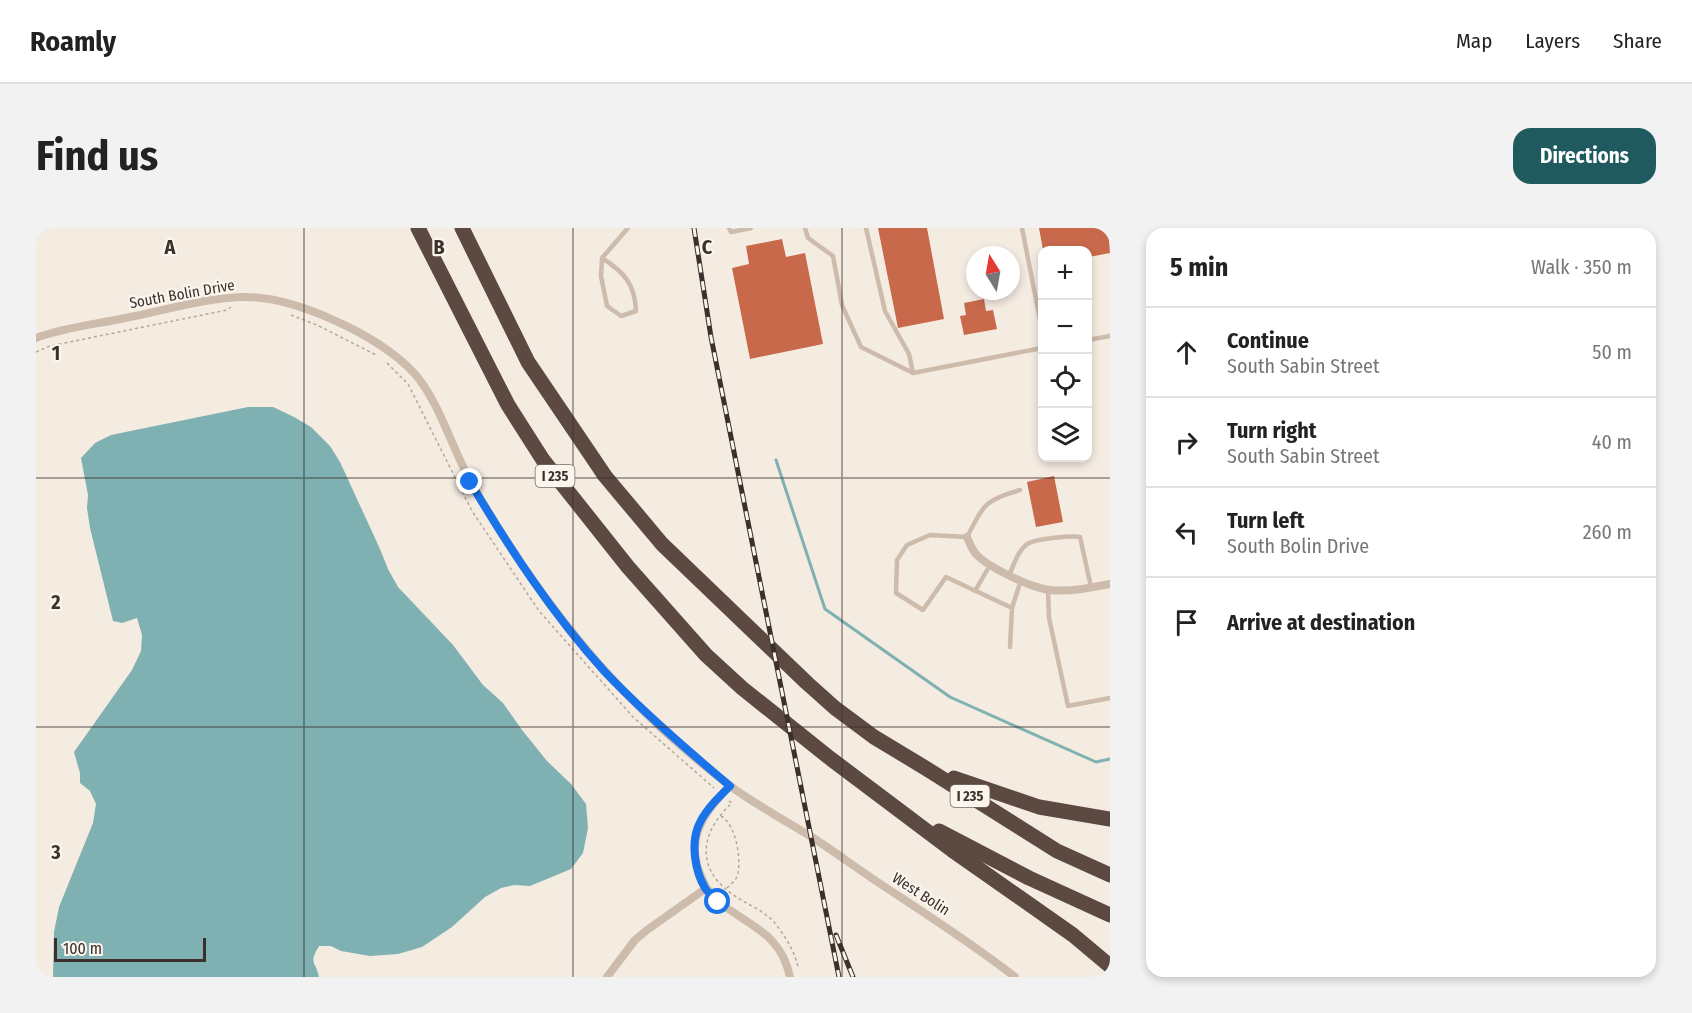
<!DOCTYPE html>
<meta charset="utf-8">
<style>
:root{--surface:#fff;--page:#f2f2f2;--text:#222;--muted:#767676;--line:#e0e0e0;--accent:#1f5a5e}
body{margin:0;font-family:"Fira Sans Condensed",sans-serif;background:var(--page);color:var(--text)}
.controls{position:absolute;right:18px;top:18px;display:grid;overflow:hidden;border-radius:12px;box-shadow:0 3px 9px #0003}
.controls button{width:54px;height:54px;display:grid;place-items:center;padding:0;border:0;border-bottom:2px solid var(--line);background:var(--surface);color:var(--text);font:30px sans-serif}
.compass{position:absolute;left:930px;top:18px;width:54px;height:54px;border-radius:50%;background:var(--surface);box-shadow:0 3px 9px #0003;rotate:349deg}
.scale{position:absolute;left:18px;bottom:15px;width:152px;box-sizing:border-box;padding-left:6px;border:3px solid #3b302b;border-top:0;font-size:16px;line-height:21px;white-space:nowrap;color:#3b302b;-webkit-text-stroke:4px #fbf5ee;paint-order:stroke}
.stop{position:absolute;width:18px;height:18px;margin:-14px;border:4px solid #1a73e8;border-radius:50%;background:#fff}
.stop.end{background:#1a73e8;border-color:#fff;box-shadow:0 2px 6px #0008}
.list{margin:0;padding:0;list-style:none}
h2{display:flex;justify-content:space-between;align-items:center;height:78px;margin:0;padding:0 24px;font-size:26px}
h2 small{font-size:20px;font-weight:400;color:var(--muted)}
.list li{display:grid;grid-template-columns:39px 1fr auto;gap:18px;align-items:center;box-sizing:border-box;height:90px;padding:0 24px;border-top:2px solid var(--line)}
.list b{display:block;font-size:22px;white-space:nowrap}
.list p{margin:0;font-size:20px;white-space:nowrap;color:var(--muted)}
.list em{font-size:20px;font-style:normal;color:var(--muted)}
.icon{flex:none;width:33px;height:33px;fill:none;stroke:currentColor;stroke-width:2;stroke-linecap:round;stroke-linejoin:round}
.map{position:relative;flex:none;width:1074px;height:749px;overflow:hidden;border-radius:18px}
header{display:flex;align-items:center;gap:36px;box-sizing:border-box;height:84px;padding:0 30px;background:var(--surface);border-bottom:2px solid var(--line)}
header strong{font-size:28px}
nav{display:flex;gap:33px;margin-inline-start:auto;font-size:21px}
.intro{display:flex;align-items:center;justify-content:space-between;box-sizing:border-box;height:144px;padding:0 36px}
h1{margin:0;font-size:42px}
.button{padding:15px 27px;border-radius:18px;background:var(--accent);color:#fff;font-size:21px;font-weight:700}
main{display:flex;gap:36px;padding:0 36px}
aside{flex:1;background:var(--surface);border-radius:18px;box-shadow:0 3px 9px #0003}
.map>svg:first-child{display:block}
.water{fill:#7fb0b2}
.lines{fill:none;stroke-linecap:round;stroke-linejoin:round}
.stream{stroke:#7fb0b2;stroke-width:3}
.building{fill:#c8694b}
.path{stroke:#b9a596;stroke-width:1.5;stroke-dasharray:3 3;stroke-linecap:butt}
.service{stroke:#cdbbac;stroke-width:4.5}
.minor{stroke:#cdbbac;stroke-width:8}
.motorway{stroke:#5c4a42;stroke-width:15}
.rail-casing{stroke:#3b302b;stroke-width:5}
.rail{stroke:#fbf5ee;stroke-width:3;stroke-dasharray:9;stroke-linecap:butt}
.route{stroke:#1a73e8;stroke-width:8}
.grid{fill:none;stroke:#3b302b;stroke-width:1.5;stroke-opacity:0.55}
.labels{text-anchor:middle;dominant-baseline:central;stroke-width:4.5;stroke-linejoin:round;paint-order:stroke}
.shield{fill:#fbf5ee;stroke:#756b66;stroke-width:1.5}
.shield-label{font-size:14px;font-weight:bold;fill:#3b302b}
.street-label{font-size:15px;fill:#3b302b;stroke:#fbf5ee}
.grid-label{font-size:20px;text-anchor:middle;font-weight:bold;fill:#3b302b;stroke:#fbf5ee;stroke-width:4.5;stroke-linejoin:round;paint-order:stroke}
</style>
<header>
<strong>Roamly</strong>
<nav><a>Map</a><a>Layers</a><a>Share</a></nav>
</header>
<div class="intro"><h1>Find us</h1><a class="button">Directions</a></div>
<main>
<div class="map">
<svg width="1074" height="749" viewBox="0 0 1074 749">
<rect width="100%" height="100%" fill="#f4ebe1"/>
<path class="water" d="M212,179H237L258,189L275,199L294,218L304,234L344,321L352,341L362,359L417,417L447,457L467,475L486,502L511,533L535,556L550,576L552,600L547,625L535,641L494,658L478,657L465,660L449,669L416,699L386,719L362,726L334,728L305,723L295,718H283C272,736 280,733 283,749H17L18,704L23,679L57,595L60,576L54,563L44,555V545L38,524L96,442L105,423L106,407L101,390L86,395L77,393L54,300L51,280L52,267L45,230L59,215L75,207Z"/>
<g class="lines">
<polyline class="stream" points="740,232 789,381 914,469 1060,534 1074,531"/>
</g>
<g class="building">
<polygon points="842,0 891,0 908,91 862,100"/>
<polygon points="1003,0 1072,0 1074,25 1053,29 1055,39 1052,40 1052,22 1007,22"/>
<polygon points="746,11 750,29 769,25 787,116 714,131 696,40 713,36 710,18"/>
<polygon points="948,71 950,83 957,82 961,101 928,107 924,88 930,87 928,75"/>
<polygon points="1018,248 1027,294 1000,299 991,254"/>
</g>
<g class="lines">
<g class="path">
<polyline points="255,87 281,97 340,127"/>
<polyline points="0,124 14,118 191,82 195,79"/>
<polyline points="351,135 372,156 436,283 503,383 597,489 678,560"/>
<path d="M693,573L696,575C663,605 659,642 699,668C712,677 727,682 738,694C748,706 759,724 762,739"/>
<path d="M685,588C700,597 705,629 702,645C701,652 695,656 691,660"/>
</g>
<g class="service">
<polyline points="693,0 695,4 715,0"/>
<polyline points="769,0 772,10 797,28 806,77 825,119 877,145 1006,120"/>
<polyline points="830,0 849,83 873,126 877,145"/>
<polyline points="986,0 1006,102"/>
<path d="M566,30C588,44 599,56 600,83L585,88L571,78L565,48L566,30L592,0"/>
<polyline points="1052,112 1074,108"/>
<path d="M984,262C948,272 948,277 931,309L894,307L871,317L861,332L860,365L887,382L910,349L976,380L985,352"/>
<path d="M973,347C978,337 982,321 993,315C1001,311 1035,307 1044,309L1055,359"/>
<polyline points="1012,362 1013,390 1032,478 1074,470"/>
<polyline points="939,363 954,337"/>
<polyline points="974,419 976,380"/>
</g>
<g class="minor">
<path d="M0,110C29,99 63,96 94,89C130,82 169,70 207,69C258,68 343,107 378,145C404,174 417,224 437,258C488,347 549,429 624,499C646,519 669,539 693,557C718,576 747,591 774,608C795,621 816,637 837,651C885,683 933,713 979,749"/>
<path d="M931,309C933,314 936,321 939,325C951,339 995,360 1014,362C1034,364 1054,360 1074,356"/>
<path d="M694,558C670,582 650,608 663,643C668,656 672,665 683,674C713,698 745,705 754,749"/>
<polyline points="571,749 599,712 611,702 669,661"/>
</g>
<g class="motorway">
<polyline points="382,0 472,177 507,232 592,339 670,427 706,460 795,531 916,622 1037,707 1074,738"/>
<polyline points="426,0 492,134 569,248 626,316 771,455 799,480 838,509 891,541 1021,623 1074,647"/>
<polyline points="918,550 1003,579 1074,591"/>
<polyline points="903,603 993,650 1074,687"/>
</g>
<g class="rail-casing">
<g id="rail">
<polyline points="658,0 675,109 803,749"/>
<polyline points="800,707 817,749"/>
</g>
</g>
<use href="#rail" class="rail"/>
</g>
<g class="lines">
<path class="route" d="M434,254C474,321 517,387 569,444C608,485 651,522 694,558C682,570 668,583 662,599C655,617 659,643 669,660C672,665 678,669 682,674"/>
</g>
<path class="grid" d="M268,0V749M537,0V749M806,0V749M0,250H1074M0,499H1074"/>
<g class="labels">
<g class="shield">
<rect x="499.5" y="237" width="39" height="22" rx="4.5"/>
<rect x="914.5" y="557" width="39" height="22" rx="4.5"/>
</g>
<g class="shield-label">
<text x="519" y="248">I 235</text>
<text x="934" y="568">I 235</text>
</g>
<g class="street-label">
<text transform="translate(146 66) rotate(-10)">South Bolin Drive</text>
<text transform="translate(885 666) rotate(33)">West Bolin</text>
</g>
</g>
<g class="grid-label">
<text x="134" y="26">A</text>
<text x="403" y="26">B</text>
<text x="671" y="26">C</text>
<text x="20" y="132">1</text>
<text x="20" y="381">2</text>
<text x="20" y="631">3</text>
</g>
</svg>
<div class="controls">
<button>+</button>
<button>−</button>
<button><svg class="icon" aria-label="locate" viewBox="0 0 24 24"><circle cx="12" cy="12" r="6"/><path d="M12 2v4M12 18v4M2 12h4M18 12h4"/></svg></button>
<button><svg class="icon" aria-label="layers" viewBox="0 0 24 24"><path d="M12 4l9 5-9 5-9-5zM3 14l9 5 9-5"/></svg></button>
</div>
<svg class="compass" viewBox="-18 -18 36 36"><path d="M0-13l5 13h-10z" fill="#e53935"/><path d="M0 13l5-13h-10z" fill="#767676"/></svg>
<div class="scale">100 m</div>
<div class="stop" style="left:682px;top:674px"></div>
<div class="stop end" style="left:434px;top:254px"></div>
</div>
<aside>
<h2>5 min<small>Walk · 350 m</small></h2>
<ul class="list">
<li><svg class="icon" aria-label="ahead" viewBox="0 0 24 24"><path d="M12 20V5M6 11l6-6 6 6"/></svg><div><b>Continue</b><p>South Sabin Street</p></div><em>50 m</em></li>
<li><svg class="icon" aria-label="right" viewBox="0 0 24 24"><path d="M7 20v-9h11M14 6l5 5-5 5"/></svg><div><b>Turn right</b><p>South Sabin Street</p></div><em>40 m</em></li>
<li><svg class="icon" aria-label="left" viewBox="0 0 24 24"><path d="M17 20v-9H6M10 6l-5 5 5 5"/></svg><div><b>Turn left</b><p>South Bolin Drive</p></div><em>260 m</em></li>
<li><svg class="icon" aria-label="arrive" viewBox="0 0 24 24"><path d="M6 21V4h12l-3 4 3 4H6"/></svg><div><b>Arrive at destination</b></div></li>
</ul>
</aside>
</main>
